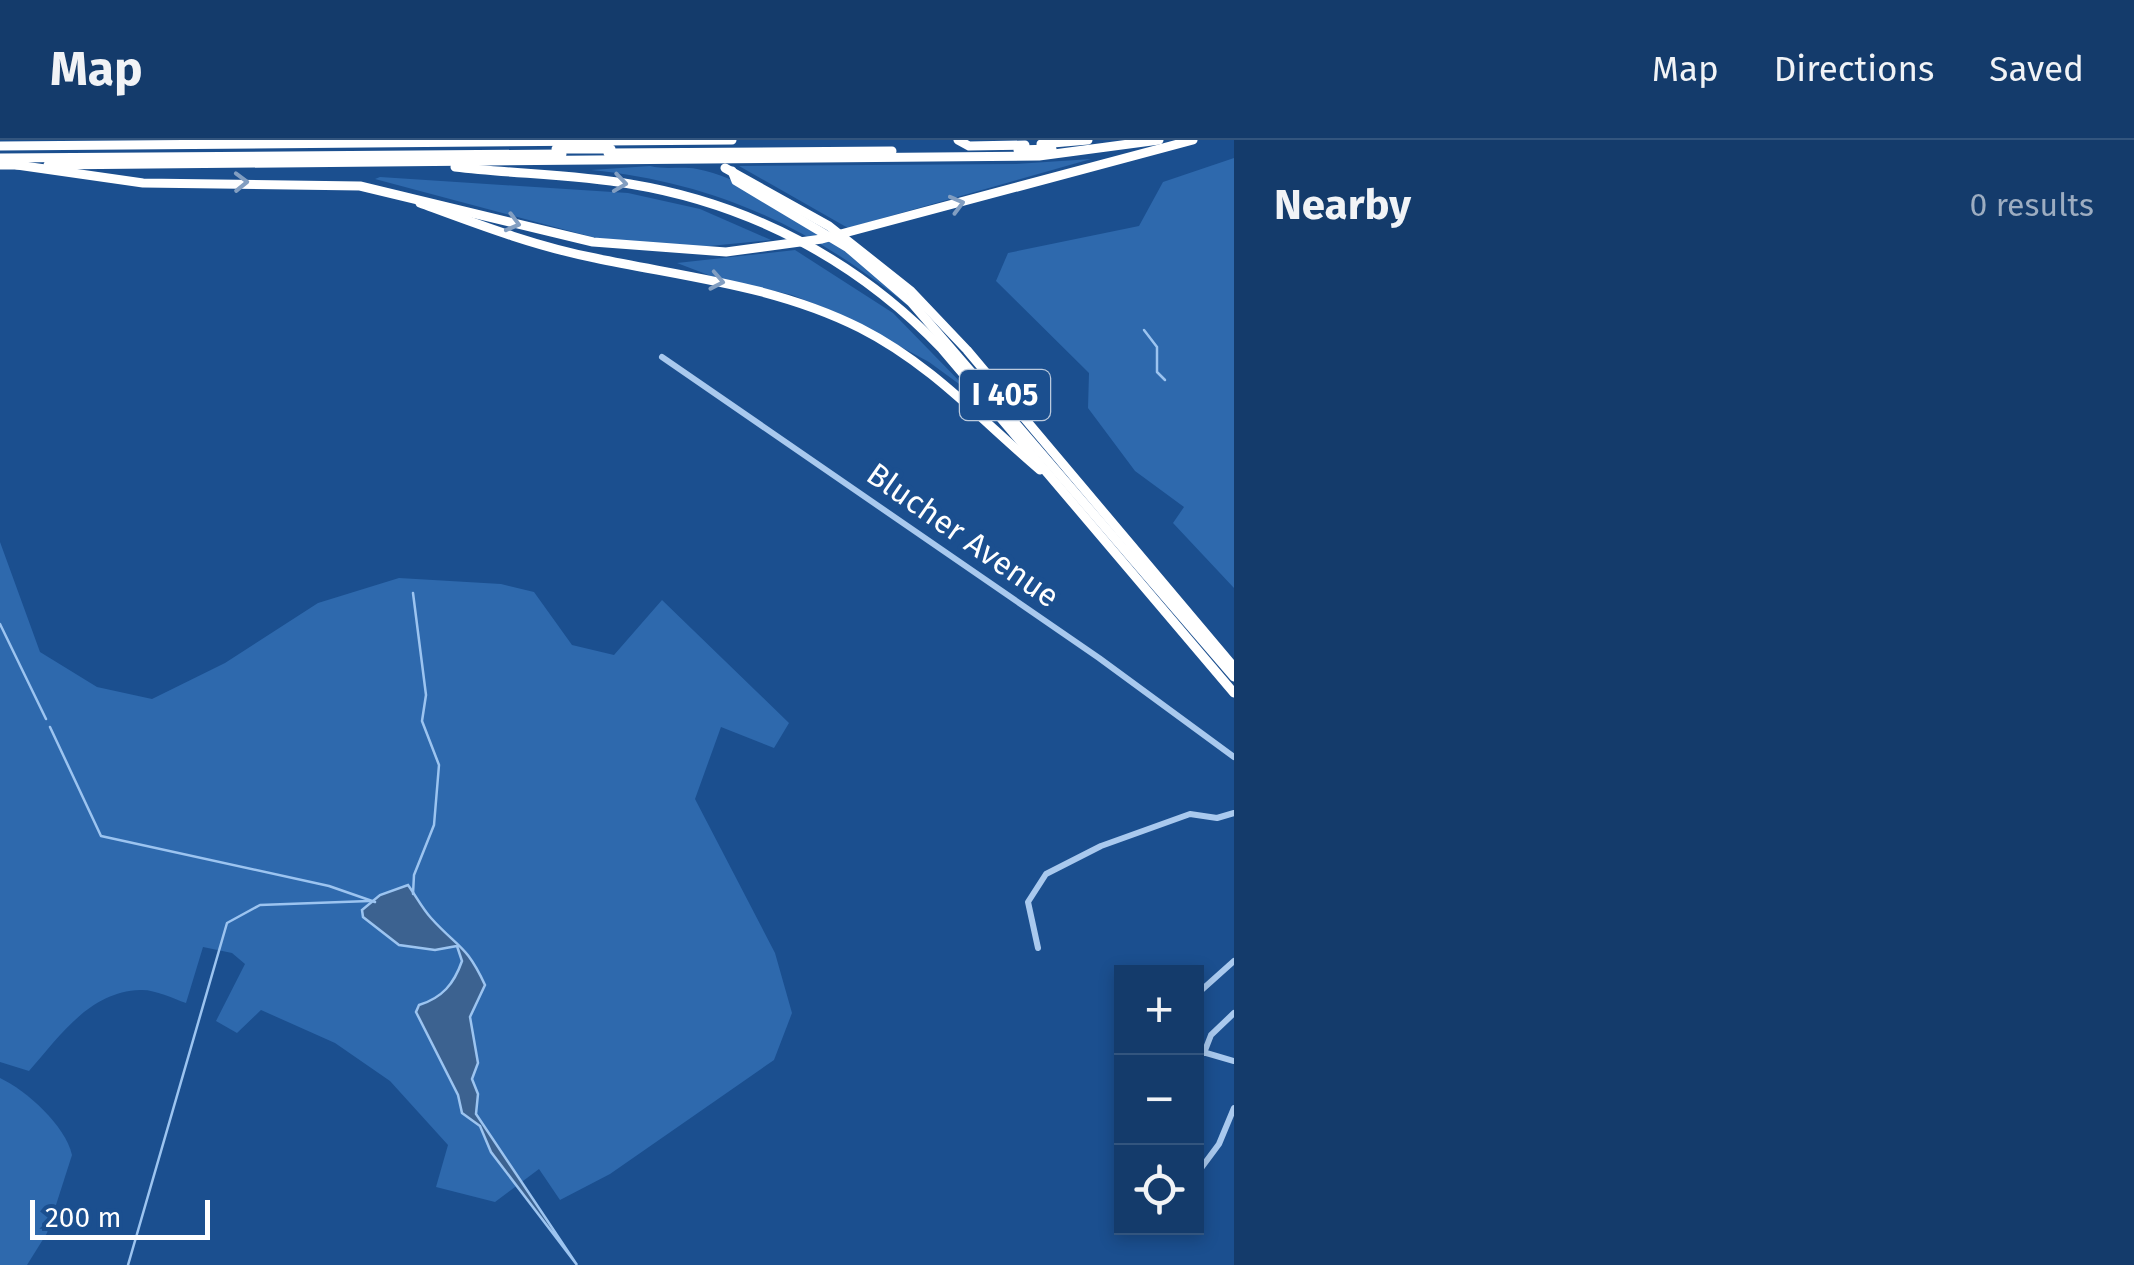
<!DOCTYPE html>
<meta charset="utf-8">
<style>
:root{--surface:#143b6b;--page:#1d4271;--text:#f1f3f6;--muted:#9dadc1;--line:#33557e}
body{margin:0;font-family:"Fira Sans",sans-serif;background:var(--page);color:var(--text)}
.controls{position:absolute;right:30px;bottom:30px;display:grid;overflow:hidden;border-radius:0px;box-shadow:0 5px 15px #0003}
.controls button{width:90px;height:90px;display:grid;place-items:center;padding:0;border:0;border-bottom:2px solid var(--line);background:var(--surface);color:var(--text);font:50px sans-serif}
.scale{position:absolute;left:30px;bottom:25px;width:180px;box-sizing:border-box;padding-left:10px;border:5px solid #fff;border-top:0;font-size:28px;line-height:35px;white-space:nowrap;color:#fff;-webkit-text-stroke:8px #1b4f8f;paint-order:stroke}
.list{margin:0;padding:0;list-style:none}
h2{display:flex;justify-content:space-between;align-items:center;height:130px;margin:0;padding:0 40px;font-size:42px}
h2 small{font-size:32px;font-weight:400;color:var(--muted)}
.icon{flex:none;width:55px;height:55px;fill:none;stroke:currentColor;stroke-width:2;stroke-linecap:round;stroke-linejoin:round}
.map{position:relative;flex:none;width:1234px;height:1125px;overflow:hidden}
header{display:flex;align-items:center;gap:60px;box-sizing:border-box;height:140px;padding:0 50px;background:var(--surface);border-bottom:2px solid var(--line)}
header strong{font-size:48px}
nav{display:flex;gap:55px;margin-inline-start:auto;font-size:35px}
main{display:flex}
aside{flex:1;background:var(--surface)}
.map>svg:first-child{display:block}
.green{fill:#2e69ad}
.water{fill:#3c6290;stroke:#9cc4f0;stroke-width:2.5}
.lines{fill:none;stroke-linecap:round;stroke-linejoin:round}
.stream{stroke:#9cc4f0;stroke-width:2.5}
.minor{stroke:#a9c9ee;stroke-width:6}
.highway{stroke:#fff;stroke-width:9}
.oneway{stroke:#829ec1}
.labels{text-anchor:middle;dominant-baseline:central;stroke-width:10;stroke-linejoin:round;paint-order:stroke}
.shield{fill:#1b4f8f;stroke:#bbcadd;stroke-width:2.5}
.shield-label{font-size:30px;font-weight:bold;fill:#fff}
.street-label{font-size:32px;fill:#fff;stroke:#1b4f8f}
</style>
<header>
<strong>Map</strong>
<nav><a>Map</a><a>Directions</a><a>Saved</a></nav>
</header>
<main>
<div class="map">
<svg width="1234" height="1125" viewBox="0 0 1234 1125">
<rect width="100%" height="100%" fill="#1b4f8f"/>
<g class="green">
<polygon points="1234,18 1234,448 1173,383 1184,367 1135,331 1088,268 1089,233 996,141 1008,113 1139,86 1163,42"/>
<polygon points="1091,19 848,88 739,26 1015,24"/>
<path d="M650,26C666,30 681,26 697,29C774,44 877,135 934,188C833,99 730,44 591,30Z"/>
<polygon points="380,37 628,53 700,69 771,100 699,107 596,98 375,39"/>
<polygon points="795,110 893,173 970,252 929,222 838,173 792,155 711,136 677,123"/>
<path d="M0,402L40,512L97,547L152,559L225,523L318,463L399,438L501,444L534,452L572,505L614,515L662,460L789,583L774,608L721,587L695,659L775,813L792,873L774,920L610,1034L560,1060L539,1029L495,1062L436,1047L448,1005L390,941L335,903L261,870L237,893L216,881L245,824L232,813L203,807L186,863C172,858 154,849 140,850C89,852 60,896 29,931L0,922Z"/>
<path d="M0,938C27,951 65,985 72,1015L47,1093L27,1125H0Z"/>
</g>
<path class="water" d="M408,745C416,756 422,768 431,778C458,808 466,804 485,845L470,877L478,923L472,939L478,954L476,974L577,1125L491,1012L480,986L462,973L458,955L416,872L419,865C442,858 454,844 462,821L457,806L435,810L399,805L363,777L362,770L380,755Z"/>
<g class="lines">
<g class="stream">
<polyline points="1144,190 1157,207 1157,232 1165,240"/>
<polyline points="0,484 46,579"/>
<polyline points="50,587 101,696 329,746 375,762"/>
<polyline points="413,754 414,735 434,685 439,625 422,581 426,555 413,453"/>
<polyline points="128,1125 227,783 260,765 369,761"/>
</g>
<g class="minor">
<polyline points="662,217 1099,518 1234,617"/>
<polyline points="1038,808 1028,762 1046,734 1101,706 1190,674 1217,678 1234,673"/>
<polyline points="1196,855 1234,821"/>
<polyline points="1196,910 1234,921"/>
<polyline points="1204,913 1211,895 1234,873"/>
<polyline points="1196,1035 1219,1004 1234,968"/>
</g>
<g class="highway">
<polyline points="958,0 969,6 1025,5"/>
<polyline points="1041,4 1088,0"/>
<polyline points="0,6 732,0"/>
<polyline points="556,9 611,9"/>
<polyline points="1018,10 1052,9"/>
<polyline points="608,13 892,11"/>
<polyline points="0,18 562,14"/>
<polyline points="0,25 22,25"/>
<polyline points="17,25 143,43 360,46 593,102 726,112 822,99 1193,0"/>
<polyline points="48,25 1039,16 1159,0"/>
<path d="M455,27C513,34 573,34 630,44C751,64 858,121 942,209L1234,553"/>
<polyline points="725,28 829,86 911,151 967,210 1234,527"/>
<polyline points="732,31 736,41 848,108 911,162 1234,537"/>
<path d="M420,63C477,84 534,106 595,118C685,137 777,146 860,188C931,224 980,279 1040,330"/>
</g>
</g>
<defs><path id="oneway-chevron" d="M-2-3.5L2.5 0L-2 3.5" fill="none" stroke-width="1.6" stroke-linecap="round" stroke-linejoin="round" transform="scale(2.5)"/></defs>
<g class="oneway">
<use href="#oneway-chevron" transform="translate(241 42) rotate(-1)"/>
<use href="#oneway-chevron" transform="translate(620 43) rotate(8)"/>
<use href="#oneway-chevron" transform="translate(957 64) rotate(-15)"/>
<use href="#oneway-chevron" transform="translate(513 83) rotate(15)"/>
<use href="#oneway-chevron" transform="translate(717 141) rotate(11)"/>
</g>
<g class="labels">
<rect class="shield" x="960" y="230" width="90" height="50" rx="8"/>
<g class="shield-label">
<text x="1005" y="255">I 405</text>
</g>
<g class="street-label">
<text transform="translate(963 395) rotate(35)">Blucher Avenue</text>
</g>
</g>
</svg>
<div class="controls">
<button>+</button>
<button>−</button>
<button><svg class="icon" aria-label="locate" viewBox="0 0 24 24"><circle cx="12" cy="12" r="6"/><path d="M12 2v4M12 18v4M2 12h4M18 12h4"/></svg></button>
</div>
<div class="scale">200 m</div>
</div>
<aside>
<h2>Nearby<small>0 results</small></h2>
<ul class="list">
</ul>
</aside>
</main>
